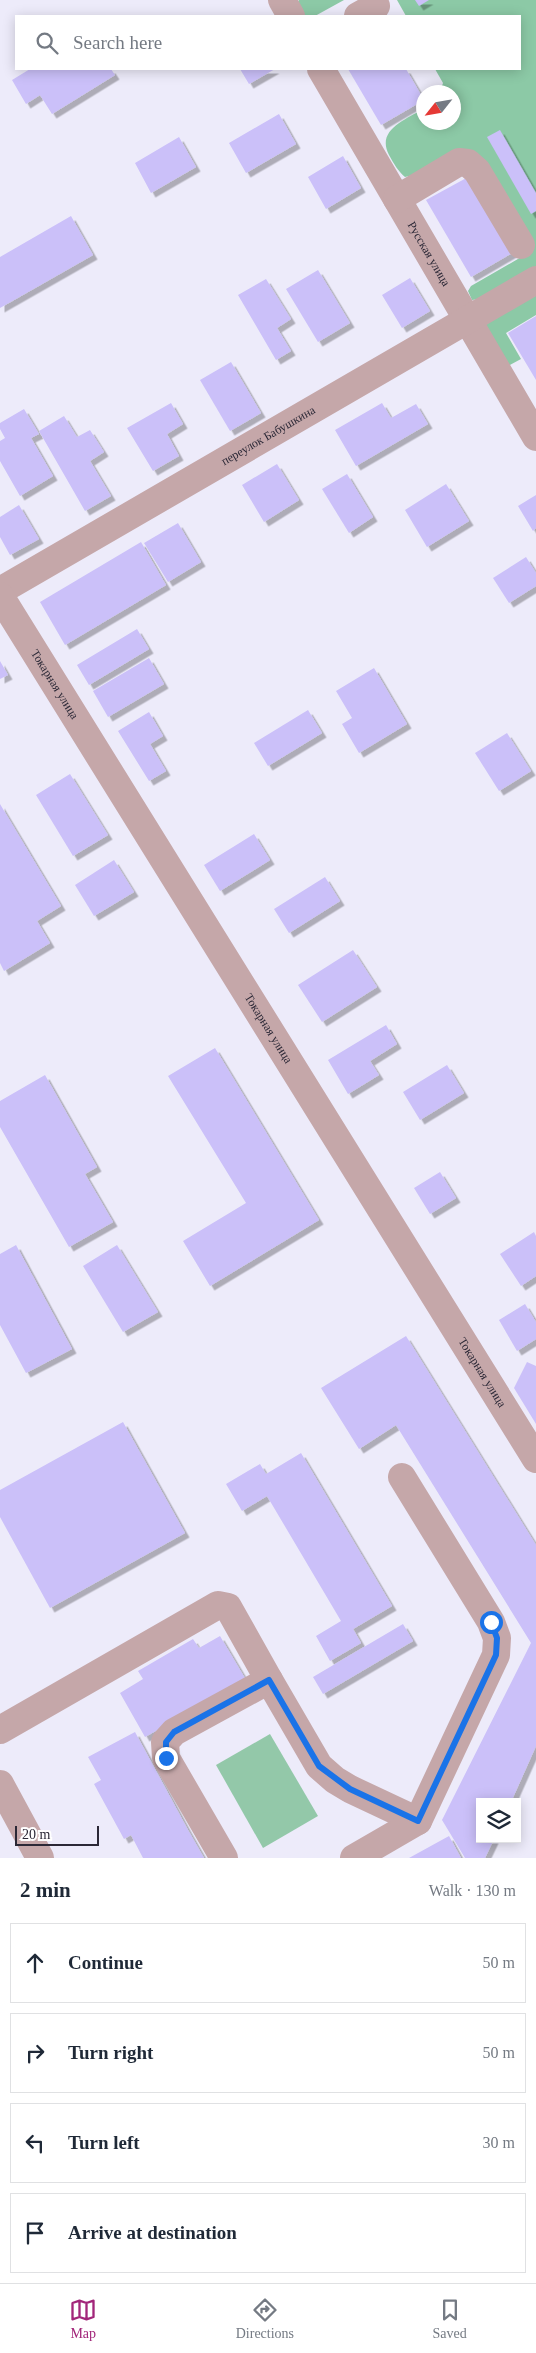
<!DOCTYPE html>
<meta charset="utf-8">
<style>
:root{--surface:#fff;--page:#f2f2f3;--text:#1f2937;--muted:#747a83;--line:#e0e1e3;--accent:#a2267a}
body{margin:0;font-family:Georgia,serif;background:var(--page);color:var(--text)}
.controls{position:absolute;right:15px;bottom:15px;display:grid;overflow:hidden;border-radius:0px;box-shadow:0 2px 12px #0003}
.controls button{width:45px;height:45px;display:grid;place-items:center;padding:0;border:0;border-bottom:1px solid var(--line);background:var(--surface);color:var(--text);font:25px sans-serif}
.compass{position:absolute;left:416px;top:85px;width:45px;height:45px;border-radius:50%;background:var(--surface);box-shadow:0 2px 12px #0003;rotate:239deg}
.scale{position:absolute;left:15px;bottom:12px;width:84px;box-sizing:border-box;padding-left:5px;border:2px solid #2b2836;border-top:0;font-size:14px;line-height:18px;white-space:nowrap;color:#2b2836;-webkit-text-stroke:4px #fff;paint-order:stroke}
.stop{position:absolute;width:15px;height:15px;margin:-11px;border:4px solid #1a73e8;border-radius:50%;background:#fff}
.stop.end{background:#1a73e8;border-color:#fff;box-shadow:0 1px 5px #0008}
.list{margin:0;padding:0;list-style:none}
h2{display:flex;justify-content:space-between;align-items:center;height:65px;margin:0;padding:0 20px;font-size:21px}
h2 small{font-size:16px;font-weight:400;color:var(--muted)}
.list li{display:grid;grid-template-columns:32px 1fr auto;gap:15px;align-items:center;box-sizing:border-box;height:80px;margin:0 10px 10px;padding:0 10px;border:1px solid var(--line);border-radius:0px}
.list b{display:block;font-size:19px;white-space:nowrap}
.list em{font-size:16px;font-style:normal;color:var(--muted)}
.icon{flex:none;width:28px;height:28px;fill:none;stroke:currentColor;stroke-width:2;stroke-linecap:round;stroke-linejoin:round}
.map{position:relative;flex:none;width:536px;height:1858px;overflow:hidden}
.search{position:absolute;background:var(--surface);box-shadow:0 2px 12px #0003;left:15px;right:15px;top:15px;height:55px;display:flex;align-items:center;gap:12px;box-sizing:border-box;padding:0 18px;border-radius:0px;color:var(--muted);font-size:19px}
.sheet{height:425px;background:var(--surface)}
nav{display:flex;justify-content:space-around;align-items:center;box-sizing:border-box;height:70px;border-top:1px solid var(--line);background:var(--surface);font-size:14px;color:var(--muted)}
nav a{display:grid;justify-items:center;gap:2px}
nav .on{color:var(--accent)}
.map>svg:first-child{display:block}
.green{fill:#93c8a9}
.forest{fill:#8cc9a6}
.building{fill:#cbc0f9;filter:url(#shadow)}
.lines{fill:none;stroke-linecap:round;stroke-linejoin:round}
.minor{stroke:#c5a7a9;stroke-width:28}
.route{stroke:#1a73e8;stroke-width:6}
.labels{text-anchor:middle;dominant-baseline:central;stroke-width:4.5;stroke-linejoin:round;paint-order:stroke}
.street-label{font-size:12px;fill:#2b2836;stroke:#fff}
</style>
<div class="map">
<svg width="536" height="1858" viewBox="0 0 536 1858">
<defs>
<filter id="shadow"><feDropShadow dx="4.5" dy="4.5" stdDeviation="0" flood-color="#0004"/></filter>
</defs>
<rect width="100%" height="100%" fill="#edebfa"/>
<polygon class="green" points="270,1734 318,1816 263,1848 216,1765"/>
<g class="forest">
<polygon points="299,0 344,0 315,16 305,16 297,4"/>
<path d="M397,0H536V267L479,299L472,300L468,291L471,286L523,256L478,160L405,177C398,171 394,164 389,155C376,130 405,120 423,109L424,122H454V92H440L443,83L435,69H520V16H406Z"/>
<polygon points="536,282 536,315 506,333 521,359 506,367 480,324"/>
</g>
<g class="building">
<polygon points="415,0 429,0 419,6"/>
<polygon points="30,69 111,69 115,75 52,114 40,95 26,104 12,80"/>
<polygon points="240,69 275,69 249,84"/>
<polygon points="348,69 406,69 424,100 381,125"/>
<polygon points="279,114 296,144 246,173 229,143"/>
<polygon points="500,130 536,193 536,211 531,214 487,137"/>
<polygon points="179,137 196,167 151,193 135,163"/>
<polygon points="343,156 361,188 326,209 308,177"/>
<polygon points="470,176 514,252 471,277 426,200"/>
<polygon points="71,216 93,255 0,308 0,257"/>
<polygon points="318,270 350,323 318,342 286,289"/>
<polygon points="410,278 430,311 402,328 382,295"/>
<polygon points="266,279 291,319 277,328 291,351 276,360 238,295"/>
<polygon points="536,316 536,380 508,333"/>
<polygon points="231,362 261,413 230,431 200,380"/>
<polygon points="171,403 183,424 167,434 179,456 153,471 127,428"/>
<polygon points="382,403 391,418 416,404 428,424 356,466 335,430"/>
<polygon points="24,409 39,434 31,438 53,476 20,496 0,461 0,441 5,438 0,429 0,423"/>
<polygon points="64,416 77,437 90,430 104,452 90,461 111,496 85,511 39,431"/>
<polygon points="277,464 299,500 264,522 242,485"/>
<polygon points="347,474 373,517 349,533 322,489"/>
<polygon points="446,484 469,521 427,547 405,510"/>
<polygon points="536,495 536,528 533,531 518,506"/>
<polygon points="19,505 39,539 10,555 0,537 0,517"/>
<polygon points="178,523 201,562 168,582 144,543"/>
<polygon points="141,542 166,585 65,645 40,602"/>
<polygon points="526,557 536,573 536,586 509,603 493,578"/>
<polygon points="137,629 149,649 89,685 77,665"/>
<polygon points="149,658 164,684 108,717 93,691"/>
<polygon points="0,661 8,675 0,679"/>
<polygon points="374,668 407,724 359,753 342,724 352,718 336,691"/>
<polygon points="308,710 322,733 268,766 254,743"/>
<polygon points="149,712 163,736 150,744 166,771 149,781 118,731"/>
<polygon points="507,733 531,771 499,791 475,753"/>
<polygon points="70,774 108,835 73,856 36,795"/>
<polygon points="0,804 61,906 37,921 50,943 4,971 0,963"/>
<polygon points="254,834 270,860 220,891 204,865"/>
<polygon points="114,860 134,892 94,916 75,885"/>
<polygon points="325,877 340,901 289,933 274,909"/>
<polygon points="353,950 377,987 322,1022 298,985"/>
<polygon points="386,1025 397,1044 370,1061 379,1075 348,1094 328,1060"/>
<polygon points="215,1048 319,1220 210,1286 183,1241 246,1203 168,1076"/>
<polygon points="447,1065 464,1093 420,1120 403,1092"/>
<polygon points="45,1075 97,1167 85,1174 113,1222 69,1247 0,1127 0,1101"/>
<polygon points="440,1172 456,1198 430,1214 414,1188"/>
<polygon points="534,1232 536,1236 536,1276 521,1286 500,1254"/>
<polygon points="16,1245 72,1349 26,1373 0,1325 0,1254"/>
<polygon points="117,1245 158,1312 123,1332 83,1266"/>
<polygon points="525,1304 536,1322 536,1339 517,1351 499,1320"/>
<polygon points="406,1336 536,1545 536,1746 511,1802 480,1802 480,1839 494,1839 485,1858 465,1858 442,1820 531,1643 396,1425 359,1449 321,1388"/>
<polygon points="527,1362 536,1366 536,1424 514,1388"/>
<polygon points="123,1422 185,1533 50,1608 0,1517 0,1490"/>
<polygon points="301,1453 392,1606 353,1629 361,1643 330,1661 316,1636 341,1621 267,1496 242,1511 226,1484 260,1464 266,1474"/>
<polygon points="403,1624 413,1641 323,1694 313,1677"/>
<polygon points="220,1636 246,1680 145,1737 120,1693 143,1679 138,1671 193,1639 199,1648"/>
<polygon points="135,1732 188,1830 204,1858 143,1858 131,1835 124,1839 94,1784 101,1780 88,1757"/>
<polygon points="449,1836 461,1858 409,1858"/>
</g>
<g class="lines">
<g class="minor">
<polyline points="282,0 291,16"/>
<polyline points="358,16 376,6"/>
<path id="s1" d="M321,69L536,437"/>
<polyline points="397,199 459,162 468,163 477,171 521,245"/>
<path id="s2" d="M0,591L536,280"/>
<path id="s3" d="M0,596L536,1459"/>
<polyline points="269,1680 319,1766 335,1780 350,1789 418,1821"/>
<polyline points="0,1730 218,1605 228,1607 269,1680 174,1732 165,1742 166,1758 224,1858"/>
<polyline points="0,1784 40,1858"/>
<polyline points="354,1858 418,1821 496,1655 497,1638 491,1622 402,1477"/>
</g>
</g>
<g class="lines">
<polyline class="route" points="166,1758 166,1742 174,1732 269,1680 319,1766 350,1789 418,1821 496,1655 497,1638 491,1622"/>
</g>
<g class="labels">
<g class="street-label">
<text stroke="none"><textPath href="#s1" startOffset="214">Русская улица</textPath></text>
<text stroke="none"><textPath href="#s2" startOffset="310">переулок Бабушкина</textPath></text>
<text stroke="none"><textPath href="#s3" startOffset="104">Токарная улица</textPath></text>
<text stroke="none"><textPath href="#s3" startOffset="509">Токарная улица</textPath></text>
<text stroke="none"><textPath href="#s3" startOffset="914">Токарная улица</textPath></text>
</g>
</g>
</svg>
<div class="controls">
<button><svg class="icon" aria-label="layers" viewBox="0 0 24 24"><path d="M12 4l9 5-9 5-9-5zM3 14l9 5 9-5"/></svg></button>
</div>
<svg class="compass" viewBox="-18 -18 36 36"><path d="M0-13l5 13h-10z" fill="#e53935"/><path d="M0 13l5-13h-10z" fill="#747a83"/></svg>
<div class="scale">20 m</div>
<div class="stop" style="left:491px;top:1622px"></div>
<div class="stop end" style="left:166px;top:1758px"></div>
<div class="search"><svg class="icon" aria-label="search" viewBox="0 0 24 24"><circle cx="10" cy="10" r="6"/><path d="M15 15l6 6"/></svg>Search here</div>
</div>
<section class="sheet">
<h2>2 min<small>Walk · 130 m</small></h2>
<ul class="list">
<li><svg class="icon" aria-label="ahead" viewBox="0 0 24 24"><path d="M12 20V5M6 11l6-6 6 6"/></svg><div><b>Continue</b></div><em>50 m</em></li>
<li><svg class="icon" aria-label="right" viewBox="0 0 24 24"><path d="M7 20v-9h11M14 6l5 5-5 5"/></svg><div><b>Turn right</b></div><em>50 m</em></li>
<li><svg class="icon" aria-label="left" viewBox="0 0 24 24"><path d="M17 20v-9H6M10 6l-5 5 5 5"/></svg><div><b>Turn left</b></div><em>30 m</em></li>
<li><svg class="icon" aria-label="arrive" viewBox="0 0 24 24"><path d="M6 21V4h12l-3 4 3 4H6"/></svg><div><b>Arrive at destination</b></div></li>
</ul>
</section>
<nav>
<a class="on"><svg class="icon" aria-label="map" viewBox="0 0 24 24"><path d="M3 6l6-2 6 2 6-2v14l-6 2-6-2-6 2zM9 4v14M15 6v14"/></svg>Map</a>
<a><svg class="icon" aria-label="directions" viewBox="0 0 24 24"><path d="M12 3l9 9-9 9-9-9zM9 14v-3h6M13 9l2 2-2 2"/></svg>Directions</a>
<a><svg class="icon" aria-label="saved" viewBox="0 0 24 24"><path d="M7 4h10v16l-5-4-5 4z"/></svg>Saved</a>
</nav>
